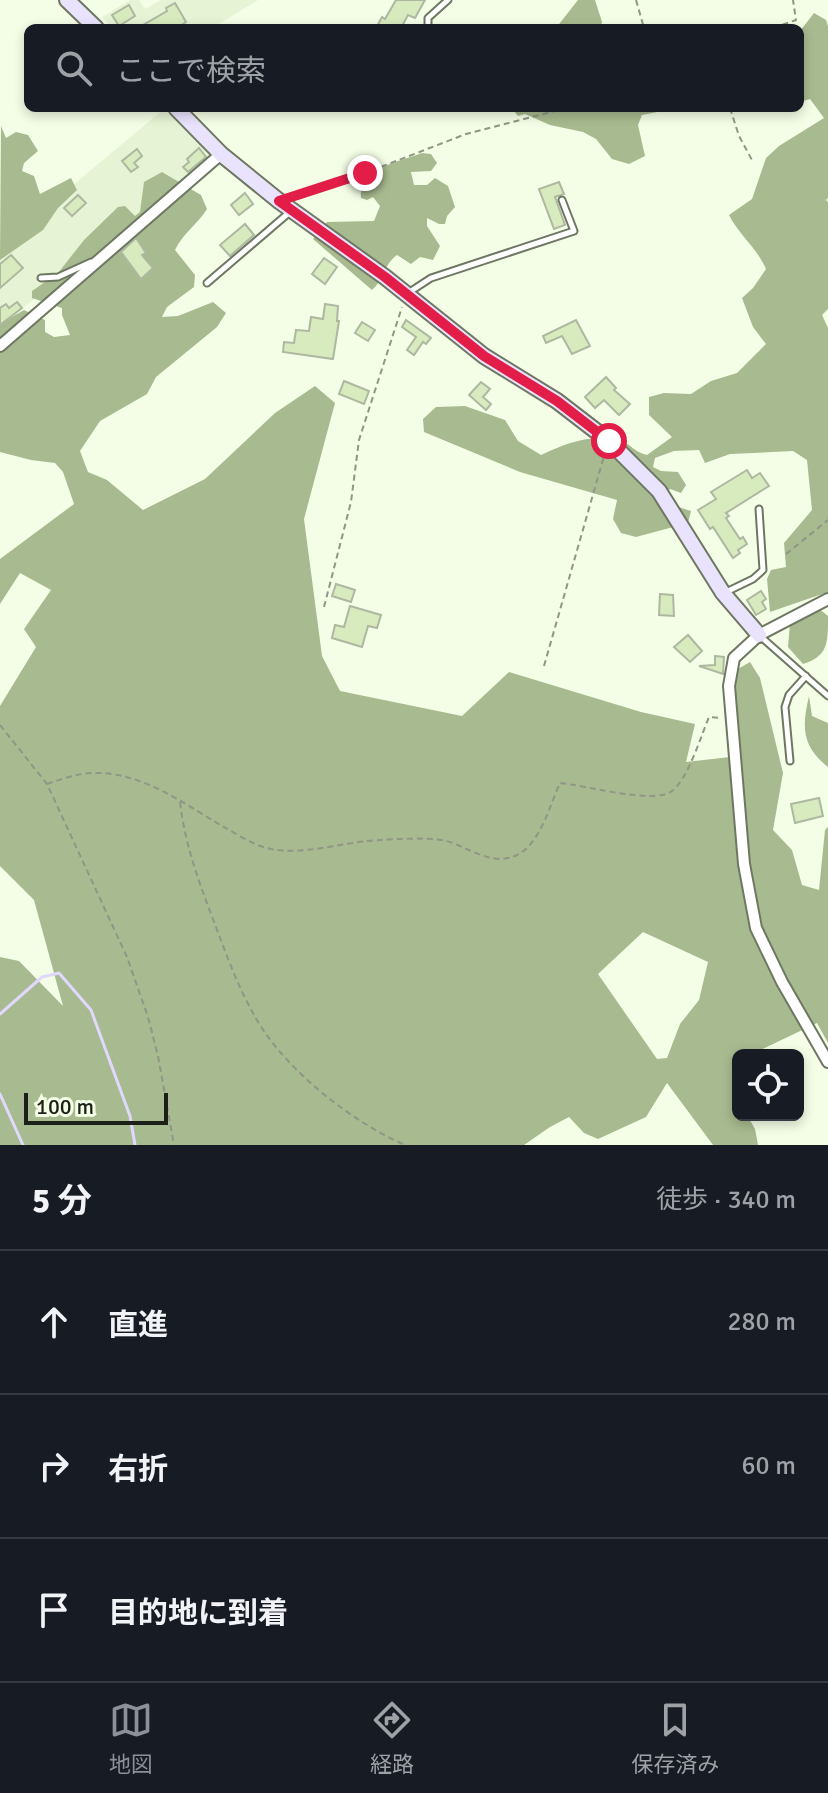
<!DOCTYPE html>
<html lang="ja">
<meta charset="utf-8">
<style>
:root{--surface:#171b24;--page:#242831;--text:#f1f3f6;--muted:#9ea1a6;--line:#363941;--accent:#8c9099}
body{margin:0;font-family:Signika,"Noto Sans JP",sans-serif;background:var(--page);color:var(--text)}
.controls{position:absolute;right:24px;bottom:24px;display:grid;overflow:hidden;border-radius:12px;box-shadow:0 4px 12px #0003}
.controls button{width:72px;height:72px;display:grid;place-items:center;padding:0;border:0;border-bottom:2px solid var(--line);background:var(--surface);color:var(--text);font:40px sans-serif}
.scale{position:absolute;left:24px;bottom:20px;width:144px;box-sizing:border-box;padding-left:8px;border:4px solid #1c2018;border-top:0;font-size:22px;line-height:28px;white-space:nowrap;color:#1c2018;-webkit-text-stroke:6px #f4fee6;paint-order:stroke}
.stop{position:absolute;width:24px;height:24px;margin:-18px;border:6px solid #e11d48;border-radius:50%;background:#fff}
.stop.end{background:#e11d48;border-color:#fff;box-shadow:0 2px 8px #0008}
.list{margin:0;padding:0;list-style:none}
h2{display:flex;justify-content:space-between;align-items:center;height:104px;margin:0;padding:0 32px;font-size:34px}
h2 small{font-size:26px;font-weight:400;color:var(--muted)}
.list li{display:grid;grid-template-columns:52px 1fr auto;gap:24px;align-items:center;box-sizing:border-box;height:144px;padding:0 32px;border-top:2px solid var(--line)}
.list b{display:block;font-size:30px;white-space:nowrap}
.list em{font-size:26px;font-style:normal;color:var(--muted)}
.icon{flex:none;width:44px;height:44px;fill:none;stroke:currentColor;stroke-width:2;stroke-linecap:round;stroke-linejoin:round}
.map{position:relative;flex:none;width:828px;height:1145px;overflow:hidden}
.search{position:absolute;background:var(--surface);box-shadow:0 4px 12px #0003;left:24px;right:24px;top:24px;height:88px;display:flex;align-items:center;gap:20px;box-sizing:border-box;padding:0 28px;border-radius:12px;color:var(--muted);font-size:30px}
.sheet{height:536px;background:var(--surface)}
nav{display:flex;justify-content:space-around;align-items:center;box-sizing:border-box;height:112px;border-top:2px solid var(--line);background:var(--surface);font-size:22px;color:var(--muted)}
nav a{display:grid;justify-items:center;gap:4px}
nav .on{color:var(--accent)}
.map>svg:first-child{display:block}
.built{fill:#e6f3d4}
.forest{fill:#a8ba8f;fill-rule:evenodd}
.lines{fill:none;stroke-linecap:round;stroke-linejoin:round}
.stream{stroke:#e0d8fd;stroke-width:3}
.building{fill:#d8ebbe;stroke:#aeb8a1;stroke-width:2}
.lane-casing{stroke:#6e7762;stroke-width:9}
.street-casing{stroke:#6e7762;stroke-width:14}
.secondary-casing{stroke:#6e7762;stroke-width:18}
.path{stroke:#8f9685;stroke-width:2;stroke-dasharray:6 4;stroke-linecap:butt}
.lane{stroke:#fff;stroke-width:5}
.street{stroke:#fff;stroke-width:10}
.secondary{stroke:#eae3fd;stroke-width:14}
.route{stroke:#e11d48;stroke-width:10}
</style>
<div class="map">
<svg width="828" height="1145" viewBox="0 0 828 1145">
<rect width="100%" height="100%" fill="#f4fee6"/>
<g class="built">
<polygon points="130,0 139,0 145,9 161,0 258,0 212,28 112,28 102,17"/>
<polygon points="164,109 213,157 0,326 0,246"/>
</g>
<g class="forest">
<polygon points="578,0 595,0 602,22 600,28 556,28"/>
<path d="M814,13L826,20L828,26V198L826,200L828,202V309L822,315L828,328V592L770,612L767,579L771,570L786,567L784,543L812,510L807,460L793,451L730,454L705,463L699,450L674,451L655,458L653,467L661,471L678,472L686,485L681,493L670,489L660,501L691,511L688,523L636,537L621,533L613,519L617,500L520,472L424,432L423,419L436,407L465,406L505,420L518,441L541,455C566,443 592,433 620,441C631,443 633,452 647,455L672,437L649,415V397L664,393L691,394L711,381L737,373L766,344L753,327L742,298L753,288L766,269C757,248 739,235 729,215L752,199L766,158L779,146L824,118L810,99L800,102V31Z"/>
<polygon points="516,108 678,108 642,115 638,125 645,156 629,164 612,159 596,139 583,132 550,125 525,114 518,116 514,111"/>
<polygon points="1,126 6,138 16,132 28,135 38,151 24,163 22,171 34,176 40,194 71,178 77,190 58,208 43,230 0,260"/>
<path d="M422,153L431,154L437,163L431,171L411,172L414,185H427L435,178L448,186L455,207L447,216L445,224H439L427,218V226L440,246L433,260L420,257L411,264L397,255C384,264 384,280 372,290L313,239L327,222L374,221L380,206L373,197L367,200L361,198C357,169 401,161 422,153Z"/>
<path d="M162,172L201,195L207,209C197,225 183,233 175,250L195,275L194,287L167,307L162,317L178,316L213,302L226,313L217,327L156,377L147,394L100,421L80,451L88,472L107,480L143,510L205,479L275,413L315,386L335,403L304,519L322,656L340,691L462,716L509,672L641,712L695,724L686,762L739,756L733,683L738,669L750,662L760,678L783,773L773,830L792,850L802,885L819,890L825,830L828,827V1043L817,1023L750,1055H738V1072L732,1084L738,1097V1115H747L755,1129L758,1145H713L667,1083L646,1117L598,1139L584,1133L569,1117L550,1127L524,1145H0V957L19,961L63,1006L34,900L0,866V706L36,647L24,629L51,590L20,573L0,604V559L74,504L63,472L55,463L31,460L0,452V324L24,310L45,320V332L54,337L70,335L62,315V308L32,298V291L58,273L84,240L118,207L125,206L135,216L140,212L144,182ZM643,932L708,962L699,1000L680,1024L667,1058L657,1059L598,974Z"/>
<path d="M818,608L828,616C828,643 828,656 803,664L788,647L790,623Z"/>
<path d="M809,696L812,716L828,723V767C801,746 802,726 809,696Z"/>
</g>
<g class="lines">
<g class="stream">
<polyline points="0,1014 42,977 59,973 91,1010 130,1116 135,1145"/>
<polyline points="0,1094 23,1145"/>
</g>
</g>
<g class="building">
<polygon points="396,0 425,0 415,18 408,15 401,28 376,28 382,17 385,19"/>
<polygon points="175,3 186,22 177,28 138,28 167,11 166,8"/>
<polygon points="129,5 135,16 119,26 112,15"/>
<polygon points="199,148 206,157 188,172 183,167 189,162 187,159"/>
<polygon points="137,149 142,156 134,163 138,167 131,172 122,161"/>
<polygon points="559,182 564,194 555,197 565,225 554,229 539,189"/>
<polygon points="245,193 253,204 239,215 231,205"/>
<polygon points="78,195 86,203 72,216 64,208"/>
<polygon points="245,224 254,235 230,256 220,245"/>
<polygon points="136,238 146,253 142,255 153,268 141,279 121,252"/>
<polygon points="11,255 23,268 0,288 0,264"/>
<polygon points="324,258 337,267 325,284 312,274"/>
<polygon points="17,302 22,308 0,325 0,308 6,304 9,308"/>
<polygon points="325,304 338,306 337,321 339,321 333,359 283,352 284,342 294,343 296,330 309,331 311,317 323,319"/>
<polygon points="406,320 431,338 426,344 423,342 414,355 407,350 416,337 402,327"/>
<polygon points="576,320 590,346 572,354 562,336 546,343 543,336"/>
<polygon points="362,322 375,330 368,341 355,333"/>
<polygon points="606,377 616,388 614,390 630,404 619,415 604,400 595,408 585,397"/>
<polygon points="344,381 369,391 364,404 339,394"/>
<polygon points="481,382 490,389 483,397 491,404 486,410 469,395"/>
<polygon points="747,470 752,478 760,473 769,486 726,513 729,516 726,518 740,539 743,537 747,544 738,550 740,553 733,558 713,527 710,529 698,510 716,499 711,492"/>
<polygon points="336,584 355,590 351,602 332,596"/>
<polygon points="761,591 766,599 762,602 766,609 756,615 747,600"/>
<polygon points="660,594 673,595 674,616 659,615"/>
<polygon points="350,606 381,615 377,628 368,626 362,647 332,638 335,625 344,627"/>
<polygon points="688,635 702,651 690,662 674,647"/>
<polygon points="715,656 724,657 723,674 699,666 715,665"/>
<polygon points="819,798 823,816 795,823 791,804"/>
</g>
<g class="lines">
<g class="lane-casing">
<g id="lane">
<polyline points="428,28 428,18 448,0"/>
<polyline points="41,278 58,277 91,262"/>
<polyline points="207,283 291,211"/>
<polyline points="408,293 431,278 574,231 562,200"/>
<polyline points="724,593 753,579 763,570 759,509"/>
<polyline points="760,636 828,696"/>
<polyline points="790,761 785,707 789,695 806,676"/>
</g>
</g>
<g class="street-casing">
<g id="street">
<polyline points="0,346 221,154"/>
<polyline points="828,599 759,635 734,658 729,686 744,864 756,928 782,982 828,1062"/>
</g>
</g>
<g class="secondary-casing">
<g id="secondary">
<polyline points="67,0 96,28"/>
<polyline points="176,108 221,154 279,201 385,277 484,356 557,401 609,441 659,491 723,593 759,635"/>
</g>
</g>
<g class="path">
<polyline points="636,0 644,28"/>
<polyline points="773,28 796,20 793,0"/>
<polyline points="730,108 739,136 752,160"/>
<polyline points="296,196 365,173 466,134 567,108"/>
<polyline points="786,554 828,520"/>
<polyline points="324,607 351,502 359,440 402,307"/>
<polyline points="544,666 604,456"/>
<polyline points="0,725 47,784 127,957 148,1017 158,1056 174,1145"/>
<path d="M47,784C61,779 79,773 94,773C142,772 183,803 222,826C237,834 254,846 271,849C302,855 337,844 368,841C390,839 413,838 435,839C463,841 489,869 517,855C540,844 550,805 560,783C584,785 654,805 672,791C688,779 701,736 709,717L721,718"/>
<path d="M180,802C185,844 198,880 213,919C225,951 237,985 254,1015C283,1068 350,1121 405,1145"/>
</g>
<use href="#lane" class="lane"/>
<use href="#street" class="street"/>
<use href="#secondary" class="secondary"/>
</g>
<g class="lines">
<polyline class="route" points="365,173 279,201 385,277 484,356 557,401 609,441"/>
</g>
</svg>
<div class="controls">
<button><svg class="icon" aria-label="locate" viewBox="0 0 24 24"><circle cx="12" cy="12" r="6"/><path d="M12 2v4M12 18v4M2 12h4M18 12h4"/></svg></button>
</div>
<div class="scale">100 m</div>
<div class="stop" style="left:609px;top:441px"></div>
<div class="stop end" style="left:365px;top:173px"></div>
<div class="search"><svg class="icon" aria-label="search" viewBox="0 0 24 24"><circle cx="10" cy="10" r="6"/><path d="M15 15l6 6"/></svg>ここで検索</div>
</div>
<section class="sheet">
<h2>5 分<small>徒歩 · 340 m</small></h2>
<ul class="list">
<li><svg class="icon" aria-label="ahead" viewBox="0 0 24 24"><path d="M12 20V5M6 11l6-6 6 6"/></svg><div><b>直進</b></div><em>280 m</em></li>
<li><svg class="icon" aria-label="right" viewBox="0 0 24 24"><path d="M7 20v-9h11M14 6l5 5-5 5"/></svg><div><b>右折</b></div><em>60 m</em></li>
<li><svg class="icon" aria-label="arrive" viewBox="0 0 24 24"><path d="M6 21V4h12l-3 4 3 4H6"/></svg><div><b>目的地に到着</b></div></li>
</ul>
</section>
<nav>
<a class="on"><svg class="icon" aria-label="map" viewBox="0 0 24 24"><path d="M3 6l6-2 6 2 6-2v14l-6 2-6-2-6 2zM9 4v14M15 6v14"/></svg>地図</a>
<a><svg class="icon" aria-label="directions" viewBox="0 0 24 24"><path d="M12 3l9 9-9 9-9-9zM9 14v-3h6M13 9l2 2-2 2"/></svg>経路</a>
<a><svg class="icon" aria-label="saved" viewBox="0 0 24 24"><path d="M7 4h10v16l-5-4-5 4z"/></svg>保存済み</a>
</nav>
